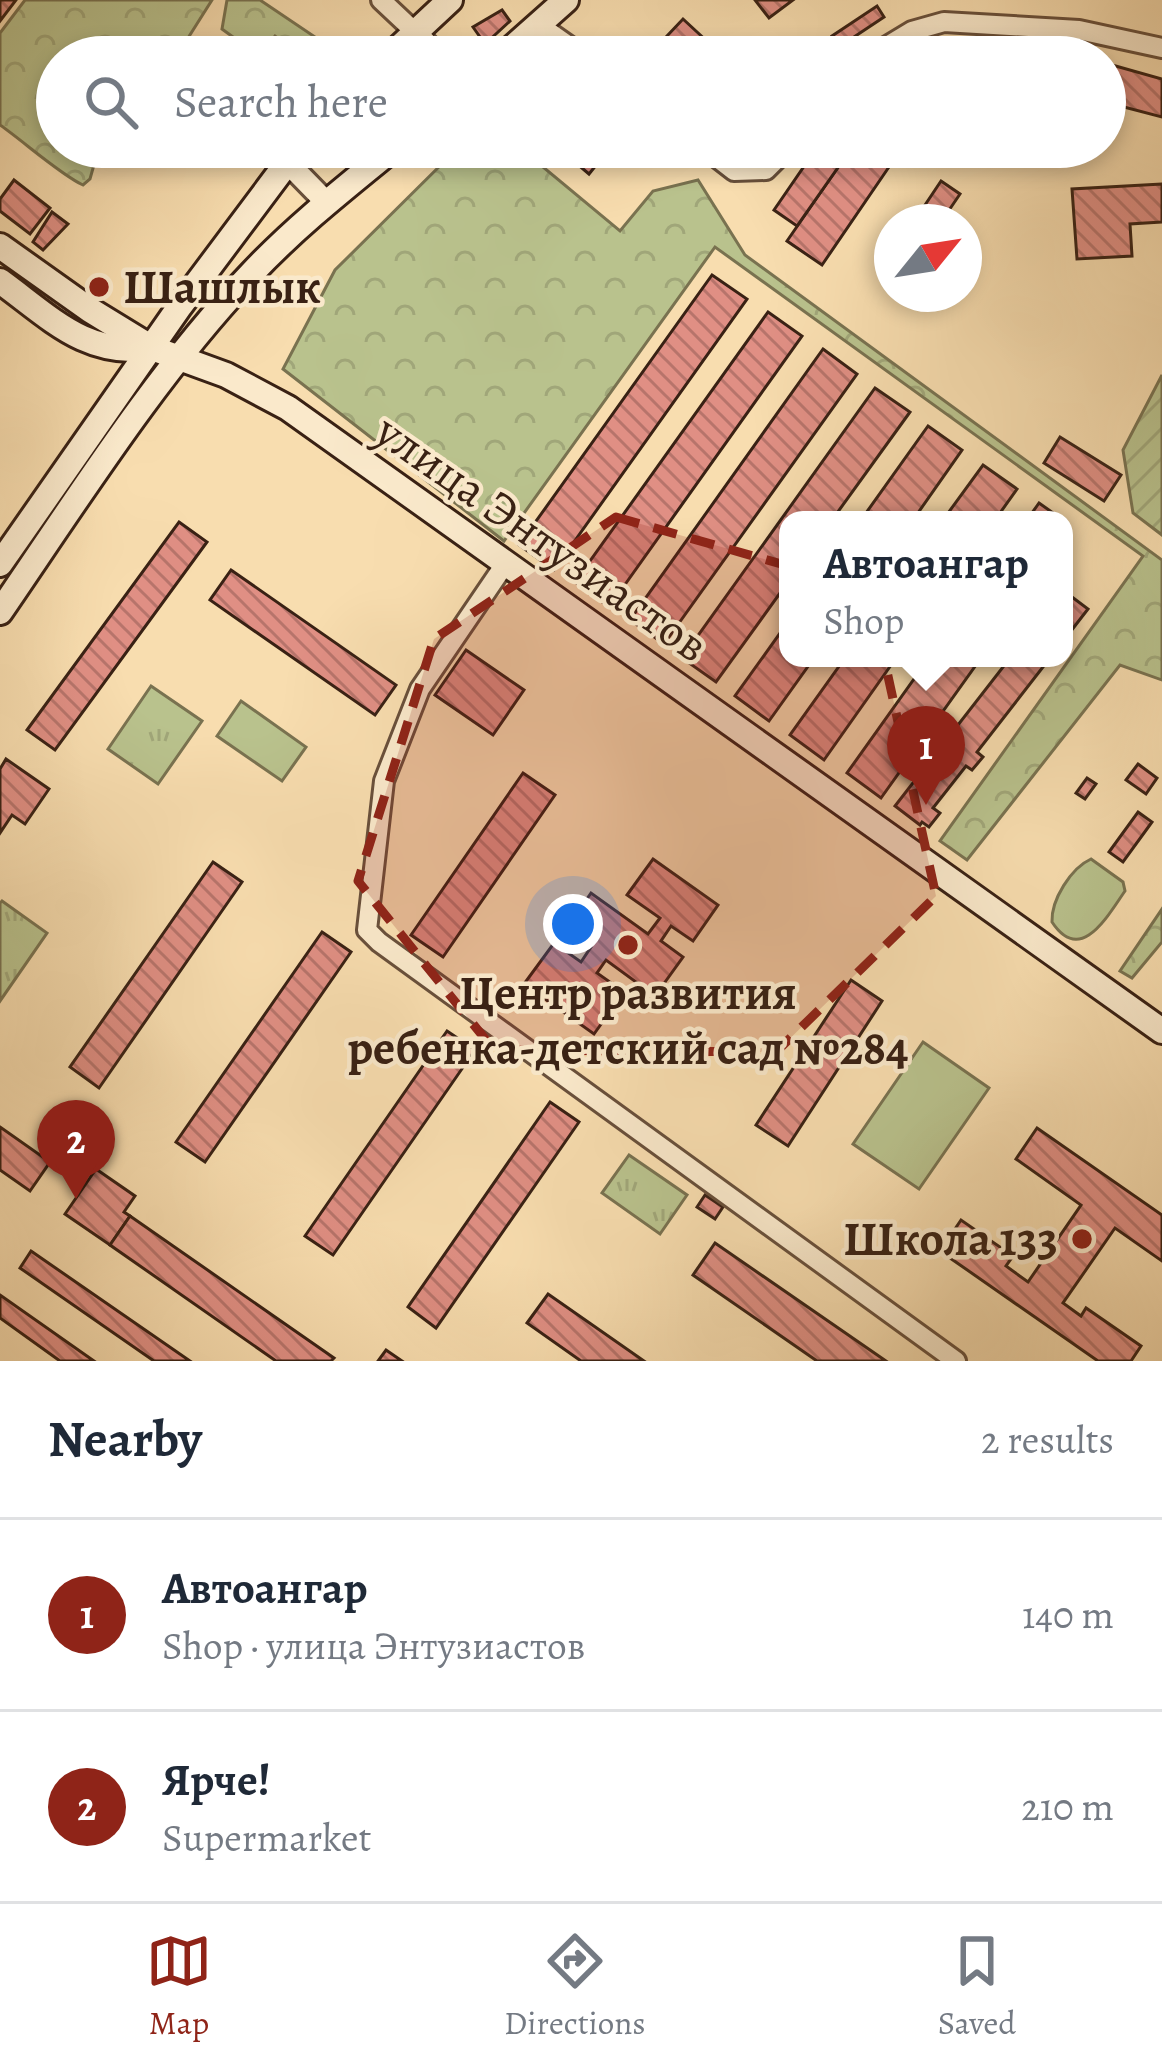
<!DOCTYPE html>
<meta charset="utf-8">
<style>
:root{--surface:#fff;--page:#f6f6f7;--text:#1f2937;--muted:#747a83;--line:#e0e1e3;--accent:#8f2418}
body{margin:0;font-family:Alegreya,serif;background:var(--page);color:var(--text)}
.compass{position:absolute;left:874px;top:204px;width:108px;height:108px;border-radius:50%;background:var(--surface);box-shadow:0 6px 18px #0003;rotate:60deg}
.you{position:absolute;left:573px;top:924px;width:42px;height:42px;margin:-30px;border:9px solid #fff;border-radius:50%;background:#1a73e8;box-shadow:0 0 0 18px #1a73e833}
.badge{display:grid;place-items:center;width:78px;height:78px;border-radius:50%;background:var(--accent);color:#fff;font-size:39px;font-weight:700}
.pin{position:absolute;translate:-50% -99px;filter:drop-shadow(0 3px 6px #0008)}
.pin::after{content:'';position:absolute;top:63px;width:42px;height:36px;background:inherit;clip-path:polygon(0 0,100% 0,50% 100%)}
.popup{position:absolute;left:779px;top:511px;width:294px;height:156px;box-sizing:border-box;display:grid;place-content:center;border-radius:24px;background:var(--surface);filter:drop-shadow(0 3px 9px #0005);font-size:39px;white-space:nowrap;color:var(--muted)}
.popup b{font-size:45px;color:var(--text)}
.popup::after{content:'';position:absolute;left:50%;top:100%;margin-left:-24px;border:24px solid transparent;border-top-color:var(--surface)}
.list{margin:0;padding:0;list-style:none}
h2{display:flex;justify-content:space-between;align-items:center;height:156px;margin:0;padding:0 48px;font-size:51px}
h2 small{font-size:39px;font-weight:400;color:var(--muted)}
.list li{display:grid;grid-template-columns:78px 1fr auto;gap:36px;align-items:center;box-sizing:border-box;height:192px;padding:0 48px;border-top:3px solid var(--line)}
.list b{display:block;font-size:45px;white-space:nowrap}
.list p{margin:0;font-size:39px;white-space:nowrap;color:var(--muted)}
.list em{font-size:39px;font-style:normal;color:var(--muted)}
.icon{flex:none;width:66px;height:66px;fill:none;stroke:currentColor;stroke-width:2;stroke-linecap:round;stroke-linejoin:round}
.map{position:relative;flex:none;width:1162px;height:1361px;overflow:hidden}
.search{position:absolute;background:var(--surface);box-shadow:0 6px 18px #0003;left:36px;right:36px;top:36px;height:132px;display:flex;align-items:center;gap:30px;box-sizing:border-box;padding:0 42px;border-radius:66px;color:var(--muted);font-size:45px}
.sheet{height:540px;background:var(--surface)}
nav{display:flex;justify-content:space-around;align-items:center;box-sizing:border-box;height:168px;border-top:3px solid var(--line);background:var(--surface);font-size:33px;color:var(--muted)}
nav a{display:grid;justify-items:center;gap:6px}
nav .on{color:var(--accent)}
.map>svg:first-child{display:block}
.grass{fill:#b9c28d;stroke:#797250;stroke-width:3}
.forest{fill:url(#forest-crowns);stroke:#797250;stroke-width:3}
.park{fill:url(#park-tufts);stroke:#797250;stroke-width:3}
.garden{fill:url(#garden-furrows);stroke:#797250;stroke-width:3}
.building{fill:url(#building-back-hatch);stroke:#392114;stroke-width:3}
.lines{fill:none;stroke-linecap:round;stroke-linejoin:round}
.minor-casing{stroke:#69503b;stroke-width:24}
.tertiary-casing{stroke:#69503b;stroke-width:27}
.secondary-casing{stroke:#392114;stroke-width:30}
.minor{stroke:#fae9cb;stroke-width:18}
.tertiary{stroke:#fae9cb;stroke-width:21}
.secondary{stroke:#fae9cb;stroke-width:24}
.marked{fill:#8f2418;fill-opacity:0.2;stroke:#8f2418;stroke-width:9;stroke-dasharray:24 15;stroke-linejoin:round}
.poi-dot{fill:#8f2418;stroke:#fae9cb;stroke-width:4.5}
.labels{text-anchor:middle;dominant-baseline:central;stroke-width:9;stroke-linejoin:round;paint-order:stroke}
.poi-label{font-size:48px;font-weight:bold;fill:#392114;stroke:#fae9cb;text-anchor:start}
.street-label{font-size:48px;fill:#392114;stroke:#fae9cb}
</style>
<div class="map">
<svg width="1162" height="1361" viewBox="0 0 1162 1361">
<defs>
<pattern id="forest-crowns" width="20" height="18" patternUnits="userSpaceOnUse" patternTransform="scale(3)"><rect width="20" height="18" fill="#b9c28d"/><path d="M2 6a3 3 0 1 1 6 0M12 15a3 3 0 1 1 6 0" fill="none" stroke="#a0a679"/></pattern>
<pattern id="park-tufts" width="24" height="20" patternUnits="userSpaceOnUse" patternTransform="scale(3)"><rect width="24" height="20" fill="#b9c28d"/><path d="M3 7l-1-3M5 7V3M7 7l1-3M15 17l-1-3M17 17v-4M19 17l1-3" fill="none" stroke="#a0a679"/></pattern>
<pattern id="garden-furrows" width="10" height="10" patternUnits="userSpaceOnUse" patternTransform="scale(3)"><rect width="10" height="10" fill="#b9c28d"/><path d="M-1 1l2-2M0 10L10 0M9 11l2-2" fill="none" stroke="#a0a679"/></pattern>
<pattern id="building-back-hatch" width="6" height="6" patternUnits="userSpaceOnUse" patternTransform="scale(3)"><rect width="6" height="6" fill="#e08f84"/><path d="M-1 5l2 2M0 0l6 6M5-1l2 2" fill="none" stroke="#b7746b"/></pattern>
</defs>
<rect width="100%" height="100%" fill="#f8ddaf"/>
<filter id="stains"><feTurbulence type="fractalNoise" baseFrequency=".00167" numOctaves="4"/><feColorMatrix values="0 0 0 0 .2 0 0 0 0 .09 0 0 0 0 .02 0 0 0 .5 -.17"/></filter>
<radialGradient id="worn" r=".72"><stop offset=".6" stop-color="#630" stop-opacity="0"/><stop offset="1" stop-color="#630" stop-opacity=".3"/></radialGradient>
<g class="grass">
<polygon points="241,701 306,747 282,781 217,736"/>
<path d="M1091,859L1123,882L1125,891C1108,915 1081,966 1052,922C1051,900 1071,868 1091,859Z"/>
<polygon points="923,1042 989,1088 919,1189 853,1144"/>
</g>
<g class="forest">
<path d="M25,0H212L176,57H57V147H99L90,179L83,185C61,175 23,141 0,125V33Z"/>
<polygon points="227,0 260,0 315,37 296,52 275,36 266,47 253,40 243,54 230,43 233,37 222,29"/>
<polygon points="459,147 519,147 620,231 653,191 698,180 745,255 1162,560 1162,680 1120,665 967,860 940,841 1143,556 715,247 504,541 283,369 335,270"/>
<polygon points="1162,909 1162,942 1132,978 1120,971"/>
</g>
<g class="park">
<polygon points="151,686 202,721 158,784 108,749"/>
<polygon points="2,901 47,933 0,1001 0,903"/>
<polygon points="629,1155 687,1195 660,1234 602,1193"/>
</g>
<polygon class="garden" points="1162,375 1162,535 1133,513 1123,450"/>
<g class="building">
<polygon points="0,0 16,0 0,21"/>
<polygon points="755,0 793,0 769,18"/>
<polygon points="877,6 884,17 839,47 832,36"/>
<polygon points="502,10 510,21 485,44 473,27"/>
<polygon points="683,19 724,57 653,57 650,54"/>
<polygon points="275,38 294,53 291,57 254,57 247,51 255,41 265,50"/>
<polygon points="1105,63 1162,79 1162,117 1105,102"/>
<polygon points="557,147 588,147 576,163"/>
<polygon points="588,147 596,147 605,154 589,174 576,163"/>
<polygon points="852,147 866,147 891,164 822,265 787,241"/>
<polygon points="816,149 839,166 797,226 774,210"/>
<polygon points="14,180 50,208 30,234 0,211 0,199"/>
<polygon points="941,181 960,194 941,222 931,222 919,214"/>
<polygon points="1162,184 1162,222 1130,224 1132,256 1077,259 1072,189"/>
<polygon points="52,212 68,224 43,250 33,242"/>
<polygon points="712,275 747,299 554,570 519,545"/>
<polygon points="92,282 106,291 100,300 86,291"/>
<polygon points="768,312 802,336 609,607 575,582"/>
<polygon points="823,349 857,374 664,644 630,620"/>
<polygon points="875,388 910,412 832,520 788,520 788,582 716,682 682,658"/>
<polygon points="928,426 962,450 913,520 861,520"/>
<polygon points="1060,437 1121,475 1104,501 1044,463"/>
<polygon points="983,465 1017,489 995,520 943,520"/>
<polygon points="1039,503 1063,520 1027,520"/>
<polygon points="179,522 207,542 55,750 27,730"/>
<polygon points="231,570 396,685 375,715 210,600"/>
<polygon points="1064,591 1088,609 1064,640"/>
<polygon points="788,622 788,658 814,658 769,721 735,696"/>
<polygon points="466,650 524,690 493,735 435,695"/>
<polygon points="845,658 896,658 824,760 790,735"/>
<polygon points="929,658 981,658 881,798 847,773"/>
<polygon points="1010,658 1050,658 977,752 983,757 972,770 966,766 933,808 940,813 929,827 922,822 920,825 895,806"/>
<polygon points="6,759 49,789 25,824 12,815 0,833 0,769"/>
<polygon points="1138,764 1157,778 1146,794 1126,780"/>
<polygon points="523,773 555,795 443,957 411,935"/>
<polygon points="1087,778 1096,784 1085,799 1076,793"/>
<polygon points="1138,812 1152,822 1123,862 1109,852"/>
<polygon points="653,859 718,905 693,941 671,926 661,941 683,957 655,996 606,960 597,973 624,992 594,1034 524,984 554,943 581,962 591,947 566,929 591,893 648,934 660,918 627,895"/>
<polygon points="213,862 242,882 99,1088 70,1067"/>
<polygon points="322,932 351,952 205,1162 176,1142"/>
<polygon points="851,980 882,1001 788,1146 756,1125"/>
<polygon points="447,1031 475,1050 333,1255 305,1236"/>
<polygon points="550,1102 579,1122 436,1328 408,1307"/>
<polygon points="0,1127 50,1162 30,1191 0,1170"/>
<polygon points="1037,1128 1162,1215 1162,1261 1115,1228 1063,1303 1081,1316 1086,1308 1141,1346 1131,1361 1098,1361 940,1251 961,1220 1013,1256 1006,1266 1028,1282 1081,1205 1016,1159"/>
<polygon points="96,1169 135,1196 124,1212 130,1216 110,1245 65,1214"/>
<polygon points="705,1195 723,1207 715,1219 697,1207"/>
<polygon points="130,1216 334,1358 331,1361 276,1361 110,1245"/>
<polygon points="715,1243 886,1361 817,1361 693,1275"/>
<polygon points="31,1251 190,1361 154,1361 20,1268"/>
<polygon points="548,1294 644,1361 581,1361 527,1323"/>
<polygon points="0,1295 94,1361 60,1361 0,1318"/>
<polygon points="386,1350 402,1361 378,1361"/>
</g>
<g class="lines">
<g class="minor-casing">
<g id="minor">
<polyline points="381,0 415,32"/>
<polyline points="538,24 585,57"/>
<polyline points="869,57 912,31 944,22 1079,30 1162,48"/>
<polyline points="703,147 734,171 766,170 789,147"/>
<polyline points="505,564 420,689 384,781 367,930 379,942 956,1361"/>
</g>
</g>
<g class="tertiary-casing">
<g id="tertiary">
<polyline points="415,32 439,57"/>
<polyline points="287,162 327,203"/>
</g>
</g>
<g class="secondary-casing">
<g id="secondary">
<polyline points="389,57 450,0"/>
<polyline points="502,57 566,0"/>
<polyline points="0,246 90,310 152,348 226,375 288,408 1162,1031"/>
<path d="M0,281C51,318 86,357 152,348"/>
<polyline points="0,564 180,306 299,147"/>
<path d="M0,612C76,501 159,370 251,274C295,227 346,187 395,147"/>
</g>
</g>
<use href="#minor" class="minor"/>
<use href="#tertiary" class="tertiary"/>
<use href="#secondary" class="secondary"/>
</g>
<path class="marked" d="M616,517L869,589L936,896L776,1052L494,1050L358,881L434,639Z"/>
<g class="poi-dot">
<circle cx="99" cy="287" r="12"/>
<circle cx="628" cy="945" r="12"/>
<circle cx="1082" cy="1239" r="12"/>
</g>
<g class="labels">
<g class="poi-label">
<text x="123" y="287">Шашлык</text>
<text x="628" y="993" text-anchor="middle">Центр развития<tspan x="628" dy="55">ребенка-детский сад №284</tspan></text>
<text x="1058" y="1239" text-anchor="end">Школа 133</text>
</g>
<g class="street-label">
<text transform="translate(542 538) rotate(35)">улица Энтузиастов</text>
</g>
</g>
<rect width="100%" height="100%" filter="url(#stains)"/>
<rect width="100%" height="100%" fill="url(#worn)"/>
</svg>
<svg class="compass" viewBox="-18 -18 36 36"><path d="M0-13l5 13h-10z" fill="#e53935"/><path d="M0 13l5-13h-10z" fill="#747a83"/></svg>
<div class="you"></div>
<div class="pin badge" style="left:926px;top:805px">1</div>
<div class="popup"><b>Автоангар</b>Shop</div>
<div class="pin badge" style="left:76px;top:1199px">2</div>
<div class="search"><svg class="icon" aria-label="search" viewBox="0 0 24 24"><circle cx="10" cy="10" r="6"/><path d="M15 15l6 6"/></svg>Search here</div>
</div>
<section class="sheet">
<h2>Nearby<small>2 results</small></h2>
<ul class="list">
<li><span class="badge">1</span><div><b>Автоангар</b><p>Shop · улица Энтузиастов</p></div><em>140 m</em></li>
<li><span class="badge">2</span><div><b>Ярче!</b><p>Supermarket</p></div><em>210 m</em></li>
</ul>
</section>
<nav>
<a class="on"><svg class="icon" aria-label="map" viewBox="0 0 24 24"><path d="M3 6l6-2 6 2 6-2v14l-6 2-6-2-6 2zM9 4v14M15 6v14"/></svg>Map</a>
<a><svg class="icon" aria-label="directions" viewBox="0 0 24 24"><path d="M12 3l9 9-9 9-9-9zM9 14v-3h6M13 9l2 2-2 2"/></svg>Directions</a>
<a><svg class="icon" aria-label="saved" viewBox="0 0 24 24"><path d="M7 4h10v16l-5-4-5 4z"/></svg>Saved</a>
</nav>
